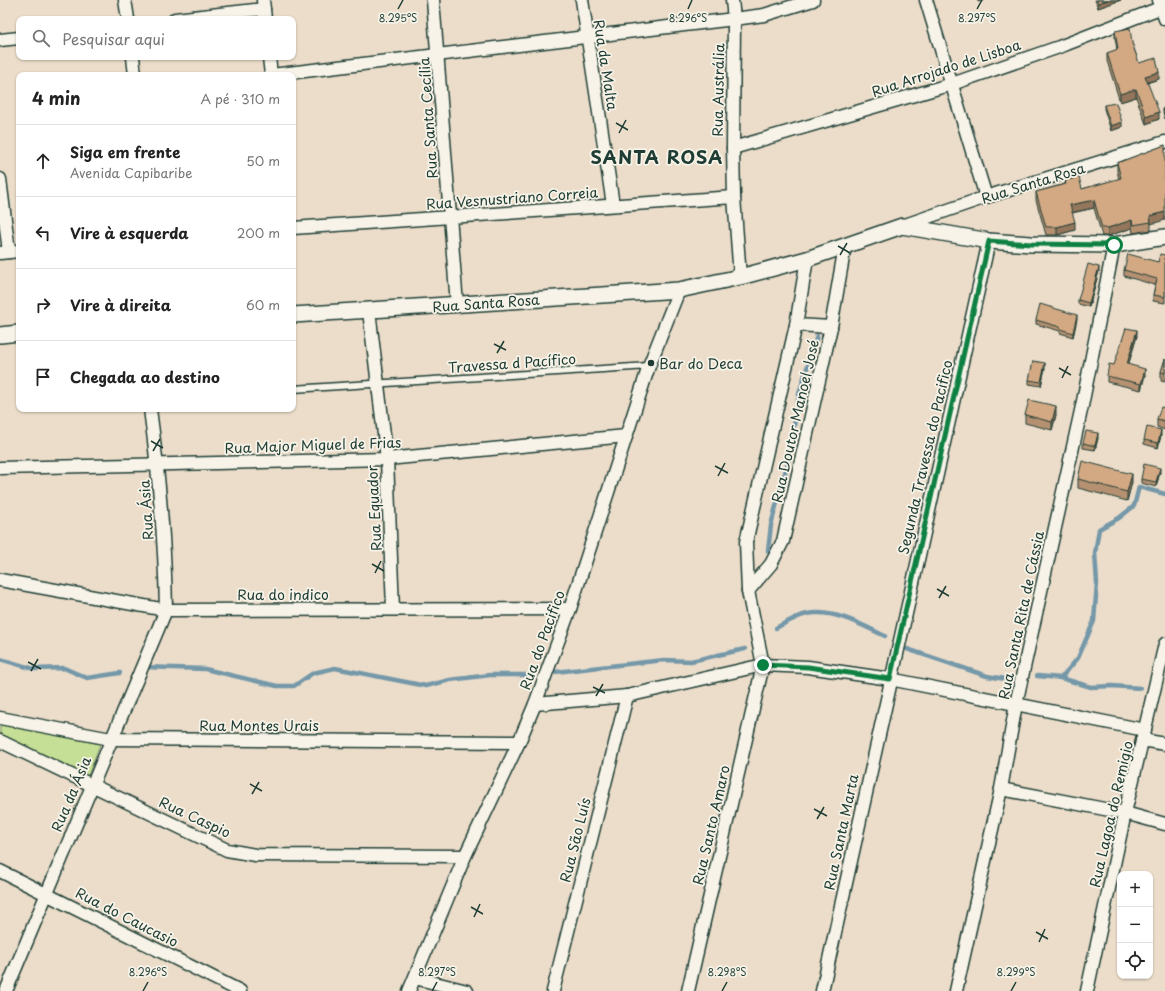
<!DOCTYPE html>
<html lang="pt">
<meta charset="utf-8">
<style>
:root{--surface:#fff;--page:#f2f2f2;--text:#222;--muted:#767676;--line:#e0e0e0}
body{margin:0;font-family:"Playpen Sans",sans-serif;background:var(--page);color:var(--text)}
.controls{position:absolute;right:12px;bottom:12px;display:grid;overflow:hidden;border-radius:8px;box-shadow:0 1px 3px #0004}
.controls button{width:36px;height:36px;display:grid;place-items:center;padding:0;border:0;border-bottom:1px solid var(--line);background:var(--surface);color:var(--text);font:20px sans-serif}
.stop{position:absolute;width:12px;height:12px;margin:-9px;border:3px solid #0b8043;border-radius:50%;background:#fff}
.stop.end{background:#0b8043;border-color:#fff;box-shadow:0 1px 4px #0008}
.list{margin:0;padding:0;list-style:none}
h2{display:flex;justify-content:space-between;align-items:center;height:52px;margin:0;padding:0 16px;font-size:17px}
h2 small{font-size:13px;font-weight:400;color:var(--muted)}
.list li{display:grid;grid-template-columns:26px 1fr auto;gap:12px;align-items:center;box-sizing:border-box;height:72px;padding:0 16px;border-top:1px solid var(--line)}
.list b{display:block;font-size:15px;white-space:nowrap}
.list p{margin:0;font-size:13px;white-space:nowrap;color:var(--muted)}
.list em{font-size:13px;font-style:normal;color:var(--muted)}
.icon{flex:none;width:22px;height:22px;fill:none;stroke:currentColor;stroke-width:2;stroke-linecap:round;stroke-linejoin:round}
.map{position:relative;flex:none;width:1165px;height:991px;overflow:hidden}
.search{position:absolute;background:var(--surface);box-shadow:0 1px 3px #0004;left:16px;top:16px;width:280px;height:44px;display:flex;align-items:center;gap:10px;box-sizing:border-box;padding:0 14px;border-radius:8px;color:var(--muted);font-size:15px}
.panel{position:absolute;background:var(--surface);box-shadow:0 1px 3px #0004;left:16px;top:72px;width:280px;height:340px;border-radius:8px}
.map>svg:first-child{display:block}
.green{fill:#c6df96;stroke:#728e65}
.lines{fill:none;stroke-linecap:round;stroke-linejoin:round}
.stream{stroke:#7498a9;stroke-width:4.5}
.service-casing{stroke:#1f3d34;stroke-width:9}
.minor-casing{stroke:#1f3d34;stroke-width:15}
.tertiary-casing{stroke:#1f3d34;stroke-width:18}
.service{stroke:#f7f3e8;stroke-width:6}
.minor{stroke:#f7f3e8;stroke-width:12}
.tertiary{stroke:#f7f3e8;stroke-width:15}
.wall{fill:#b59172;stroke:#1f3d34}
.shaded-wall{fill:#94765c;stroke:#1f3d34}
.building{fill:#d3a984;stroke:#1f3d34}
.route{stroke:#0b8043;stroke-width:5}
.ticks{fill:none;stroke:#1f3d34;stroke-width:1.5}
.poi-dot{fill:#1f3d34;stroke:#f7f3e8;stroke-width:1.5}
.labels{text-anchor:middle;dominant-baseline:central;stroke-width:3.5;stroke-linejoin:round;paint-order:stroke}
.street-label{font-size:14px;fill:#1f3d34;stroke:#f7f3e8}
.poi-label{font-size:14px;fill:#1f3d34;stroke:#f7f3e8;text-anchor:start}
.district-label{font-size:18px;font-weight:bold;letter-spacing:1px;fill:#1f3d34;stroke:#f7f3e8}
.ticks-label{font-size:10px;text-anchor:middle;fill:#1f3d34;stroke:#f7f3e8;stroke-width:3.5;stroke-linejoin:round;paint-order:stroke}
</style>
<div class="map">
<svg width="1165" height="991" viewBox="0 0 1165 991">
<rect width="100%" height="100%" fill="#ecddca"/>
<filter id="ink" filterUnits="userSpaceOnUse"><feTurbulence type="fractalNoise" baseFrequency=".025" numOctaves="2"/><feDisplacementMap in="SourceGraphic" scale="8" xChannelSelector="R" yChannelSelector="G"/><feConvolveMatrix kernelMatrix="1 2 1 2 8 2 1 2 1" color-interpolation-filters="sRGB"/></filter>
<g filter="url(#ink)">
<polygon class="green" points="0,723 100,744 88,776 0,735"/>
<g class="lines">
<g class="stream">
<polyline points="768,551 771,525 789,458 799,394 817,336"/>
<path d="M776,628C785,623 797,616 807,614C834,609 862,625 885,636"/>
<polyline points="907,649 987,676 1012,680"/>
<polyline points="0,659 34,669 64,668 87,678 120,673"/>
<polyline points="143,667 205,669 277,686 294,686 313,673 335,668 426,686 450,680 490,675 528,675"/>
<polyline points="555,672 664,660 691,661 745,649"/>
<polyline points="1037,676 1061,678 1091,687 1112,686 1140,688"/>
<polyline points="1061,678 1078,658 1094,621 1097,583 1095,553 1099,529 1119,518 1134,506 1139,487 1165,494"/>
</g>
<g class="service-casing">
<polyline id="service" points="293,389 649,366"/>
</g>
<g class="minor-casing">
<g id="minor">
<polyline points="125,0 128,19"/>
<polyline points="263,0 265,19"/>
<polyline points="433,0 457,305"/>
<polyline points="582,0 613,205"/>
<polyline points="732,0 734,19 733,148 734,197 740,277"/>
<polyline points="926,0 986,197"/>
<polyline points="1159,0 1165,19"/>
<polyline points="175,19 264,9"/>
<polyline points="0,40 19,38"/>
<polyline points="133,57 135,75"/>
<polyline points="269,57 271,75"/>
<polyline points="272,75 734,19 764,15 813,0"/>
<polyline points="733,148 952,84 1059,47 1165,6"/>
<polyline points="0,179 9,252"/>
<polyline points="902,226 986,197 1165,142"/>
<polyline points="293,228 734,197"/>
<polyline points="0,253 19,251"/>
<polyline points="369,311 387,459 393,609"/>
<polyline points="796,325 831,327"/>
<polyline points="0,468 387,459 626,436"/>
<polyline points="0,580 166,610 570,609"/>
<polyline points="748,591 771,564 783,541 831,327 845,246"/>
<polyline points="535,704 627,696 763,665 808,667 890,679 1145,730"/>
<polyline points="0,718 111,739 519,742"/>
<polyline points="1142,740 1165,744"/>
<polyline points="0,741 227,850 255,855 465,856"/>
<polyline points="1001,789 1125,813 1165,824"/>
<polyline points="0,871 240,991"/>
<polyline points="415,978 467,991"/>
<path d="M6,991L166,610C165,543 159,476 150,409"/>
<polyline points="409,991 465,856 519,742 535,704 570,609 649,366 679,290"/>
<polyline points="553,991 627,696"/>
<polyline points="688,991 763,665 748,591 746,542 796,325 807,259"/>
<polyline points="822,991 989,241"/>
<polyline points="956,991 1001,789 1016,704 1082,406 1114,245"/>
<polyline points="1087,991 1125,813 1165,644"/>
</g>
</g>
<g class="tertiary-casing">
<g id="tertiary">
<polyline points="293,315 679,290 740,277 807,259 902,226 989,241 1031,244 1114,245 1165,237"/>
<polyline points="0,335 19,333"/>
</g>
</g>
<use href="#service" class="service"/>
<use href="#minor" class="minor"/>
<use href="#tertiary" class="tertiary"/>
</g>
<g class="wall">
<polygon points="1095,0 1121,0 1098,8"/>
<polygon points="1115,31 1132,43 1139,63 1159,79 1147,83 1159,119 1146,124 1136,97 1120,102 1107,61 1107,53 1117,50 1115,38"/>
<polygon points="1104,105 1122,127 1111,131 1104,109"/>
<polygon points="1165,107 1165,119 1163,112 1163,108"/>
<polygon points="1165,145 1151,224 1151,230 1133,233 1132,228 1108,236 1102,236 1094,208 1072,213 1075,230 1057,235 1046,235 1036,200 1036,192 1065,184 1065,181 1082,189 1119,179 1117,171 1117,163"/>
<polygon points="1165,255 1165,303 1153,301 1153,295 1155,285 1124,276 1124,270 1158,262"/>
<polygon points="1099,271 1089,307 1078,304 1078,300"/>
<polygon points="1077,319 1073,337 1060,333 1060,331 1036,324 1036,320"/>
<polygon points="1137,336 1128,365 1145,375 1141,390 1107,382 1107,376 1114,365"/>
<polygon points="1165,359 1165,382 1161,381 1161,372"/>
<polygon points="1045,368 1041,386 1029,384 1029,380"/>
<polygon points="1165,408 1165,430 1157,427 1157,419"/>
<polygon points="1025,415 1056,415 1052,430 1025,423"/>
<polygon points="1161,435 1158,448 1144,444 1144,440"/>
<polygon points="1098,438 1095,450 1083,448 1083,443"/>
<polygon points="1160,472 1156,487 1141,483 1141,479"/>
<polygon points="1078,479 1132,482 1127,501 1078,488"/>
</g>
<g class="shaded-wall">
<polygon points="978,0 985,0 978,2"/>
<polygon points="1108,0 1121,0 1098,8 1098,3"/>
<polygon points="1159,72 1159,79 1145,83 1145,76"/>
<polygon points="1136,89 1136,97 1120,102 1120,94"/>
<polygon points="1159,112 1159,119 1146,124 1146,117"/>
<polygon points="1122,122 1122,127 1111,131 1111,126"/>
<polygon points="1094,200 1094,208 1070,213 1070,205"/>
<polygon points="1165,212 1165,220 1151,224 1150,216"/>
<polygon points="1132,220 1132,228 1108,236 1108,228"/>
<polygon points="1075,222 1075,230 1057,235 1057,227"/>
<polygon points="1099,267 1099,271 1089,307 1089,303"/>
<polygon points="1077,315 1077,319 1073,337 1073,333"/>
<polygon points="1137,330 1137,336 1127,370 1127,364"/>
<polygon points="1045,363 1045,368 1041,386 1041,382"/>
<polygon points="1145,369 1145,375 1141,390 1141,384"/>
<polygon points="1056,406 1056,415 1052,430 1052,422"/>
<polygon points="1161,430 1161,435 1158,448 1158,443"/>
<polygon points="1098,433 1098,438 1095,450 1095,446"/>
<polygon points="1160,468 1160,472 1156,487 1156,482"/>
<polygon points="1132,474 1132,482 1127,501 1127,492"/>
</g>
<g class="building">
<polygon points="1097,0 1108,0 1098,3"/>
<polygon points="1130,28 1132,43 1139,63 1156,58 1159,72 1145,76 1159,112 1146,117 1136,89 1120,94 1107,53 1118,49 1115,31"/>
<polygon points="1116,103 1122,122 1111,126 1104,105"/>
<polygon points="1165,107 1165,115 1163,108"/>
<polygon points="1165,145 1165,212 1150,216 1151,222 1133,225 1132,220 1108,228 1102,228 1094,200 1070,205 1075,222 1057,227 1046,227 1036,192 1066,184 1065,181 1079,177 1082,189 1121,178 1117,163"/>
<polygon points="1128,254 1158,262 1160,254 1165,255 1165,297 1153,295 1157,279 1124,270"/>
<polygon points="1088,264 1099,267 1089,303 1078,300"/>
<polygon points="1040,304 1077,315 1073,333 1060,329 1060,327 1036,320"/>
<polygon points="1126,328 1137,330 1127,364 1145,369 1141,384 1107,376 1109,364 1114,365"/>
<polygon points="1165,359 1165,373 1161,372"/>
<polygon points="1033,361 1045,363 1041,382 1029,380"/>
<polygon points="1029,400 1056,406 1052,422 1025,415"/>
<polygon points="1161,407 1165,408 1165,421 1157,419"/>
<polygon points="1147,427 1161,430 1158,443 1144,440"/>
<polygon points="1086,431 1098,433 1095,446 1083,443"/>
<polygon points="1082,461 1132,474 1127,492 1078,479"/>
<polygon points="1144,464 1160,468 1156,482 1141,479"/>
</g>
</g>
<g class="lines" filter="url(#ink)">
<polyline class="route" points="763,665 808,667 890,679 989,241 1031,244 1114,245"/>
</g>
<path class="ticks" d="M398,9L403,0M688,9L692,0M977,9L982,0M616,123L628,130M619,133L626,120M838,246L850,253M840,255L847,243M494,344L506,350M497,353L504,341M1059,368L1071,375M1062,378L1068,366M151,441L163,448M153,451L160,439M715,466L728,473M718,476L725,463M372,564L384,571M375,573L381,561M937,589L949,596M939,598L946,586M28,662L41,669M31,671L38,659M593,687L605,693M596,696L603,684M250,784L262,791M252,794L259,782M814,809L827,816M817,819L824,807M471,907L483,914M474,917L480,904M1036,932L1048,939M1039,942L1045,929M143,991L148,982M432,991L437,982M722,991L727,982M1011,991L1016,982"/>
<circle class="poi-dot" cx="651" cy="363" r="4"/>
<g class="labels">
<g class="street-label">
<text transform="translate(606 65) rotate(81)">Rua da Malta</text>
<text transform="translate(946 68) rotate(-18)">Rua Arrojado de Lisboa</text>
<text transform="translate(718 90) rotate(-89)">Rua Austrália</text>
<text transform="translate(428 118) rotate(-94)">Rua Santa Cecília</text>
<text transform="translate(1033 183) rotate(-17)">Rua Santa Rosa</text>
<text transform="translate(512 198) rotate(-4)">Rua Vesnustriano Correia</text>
<text transform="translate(486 303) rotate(-4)">Rua Santa Rosa</text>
<text transform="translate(512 363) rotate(-4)">Travessa d Pacífico</text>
<text transform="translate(795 421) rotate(-77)">Rua Doutor Manoel José</text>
<text transform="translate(313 445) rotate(-2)">Rua Major Miguel de Frias</text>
<text transform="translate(925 457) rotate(-77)">Segunda Travessa do Pacifico</text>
<text transform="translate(374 508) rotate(-93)">Rua Equador</text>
<text transform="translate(146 510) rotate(-94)">Rua Ásia</text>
<text x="283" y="594">Rua do indico</text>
<text transform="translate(1021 615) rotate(-78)">Rua Santa Rita de Cássia</text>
<text transform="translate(542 640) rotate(-70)">Rua do Pacifico</text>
<text x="259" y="725">Rua Montes Urais</text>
<text transform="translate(71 794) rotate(-67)">Rua da Ásia</text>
<text transform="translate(1111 814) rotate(-77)">Rua Lagoa do Remigio</text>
<text transform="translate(195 817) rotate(25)">Rua Caspio</text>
<text transform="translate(711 825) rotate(-77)">Rua Santo Amaro</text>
<text transform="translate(841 832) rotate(-78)">Rua Santa Marta</text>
<text transform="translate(575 840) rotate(-76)">Rua São Luís</text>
<text transform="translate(127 917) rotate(27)">Rua do Caucasio</text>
</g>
<g class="poi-label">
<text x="659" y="363">Bar do Deca</text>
</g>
<g class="district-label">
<text x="657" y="156">SANTA ROSA</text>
</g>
</g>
<g class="ticks-label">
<text x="977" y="22">8.297°S</text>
<text x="398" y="22">8.295°S</text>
<text x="688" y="22">8.296°S</text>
<text x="148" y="976">8.296°S</text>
<text x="437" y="976">8.297°S</text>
<text x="727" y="976">8.298°S</text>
<text x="1016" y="976">8.299°S</text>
</g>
</svg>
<div class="controls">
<button>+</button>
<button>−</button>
<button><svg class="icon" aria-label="locate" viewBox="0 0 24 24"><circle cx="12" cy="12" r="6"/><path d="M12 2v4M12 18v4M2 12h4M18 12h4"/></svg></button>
</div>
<div class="stop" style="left:1114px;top:245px"></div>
<div class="stop end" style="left:763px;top:665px"></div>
<div class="search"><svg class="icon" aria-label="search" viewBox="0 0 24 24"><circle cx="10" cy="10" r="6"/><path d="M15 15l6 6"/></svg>Pesquisar aqui</div>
<section class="panel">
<h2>4 min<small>A pé · 310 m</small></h2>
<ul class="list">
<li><svg class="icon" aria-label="ahead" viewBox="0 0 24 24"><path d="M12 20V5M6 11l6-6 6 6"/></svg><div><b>Siga em frente</b><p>Avenida Capibaribe</p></div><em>50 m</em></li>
<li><svg class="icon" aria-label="left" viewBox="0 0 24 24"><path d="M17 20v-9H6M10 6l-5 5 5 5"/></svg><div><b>Vire à esquerda</b></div><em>200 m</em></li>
<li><svg class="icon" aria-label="right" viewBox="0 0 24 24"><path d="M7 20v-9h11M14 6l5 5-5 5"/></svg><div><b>Vire à direita</b></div><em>60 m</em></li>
<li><svg class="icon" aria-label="arrive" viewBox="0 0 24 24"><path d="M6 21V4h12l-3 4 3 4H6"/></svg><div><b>Chegada ao destino</b></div></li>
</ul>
</section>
</div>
